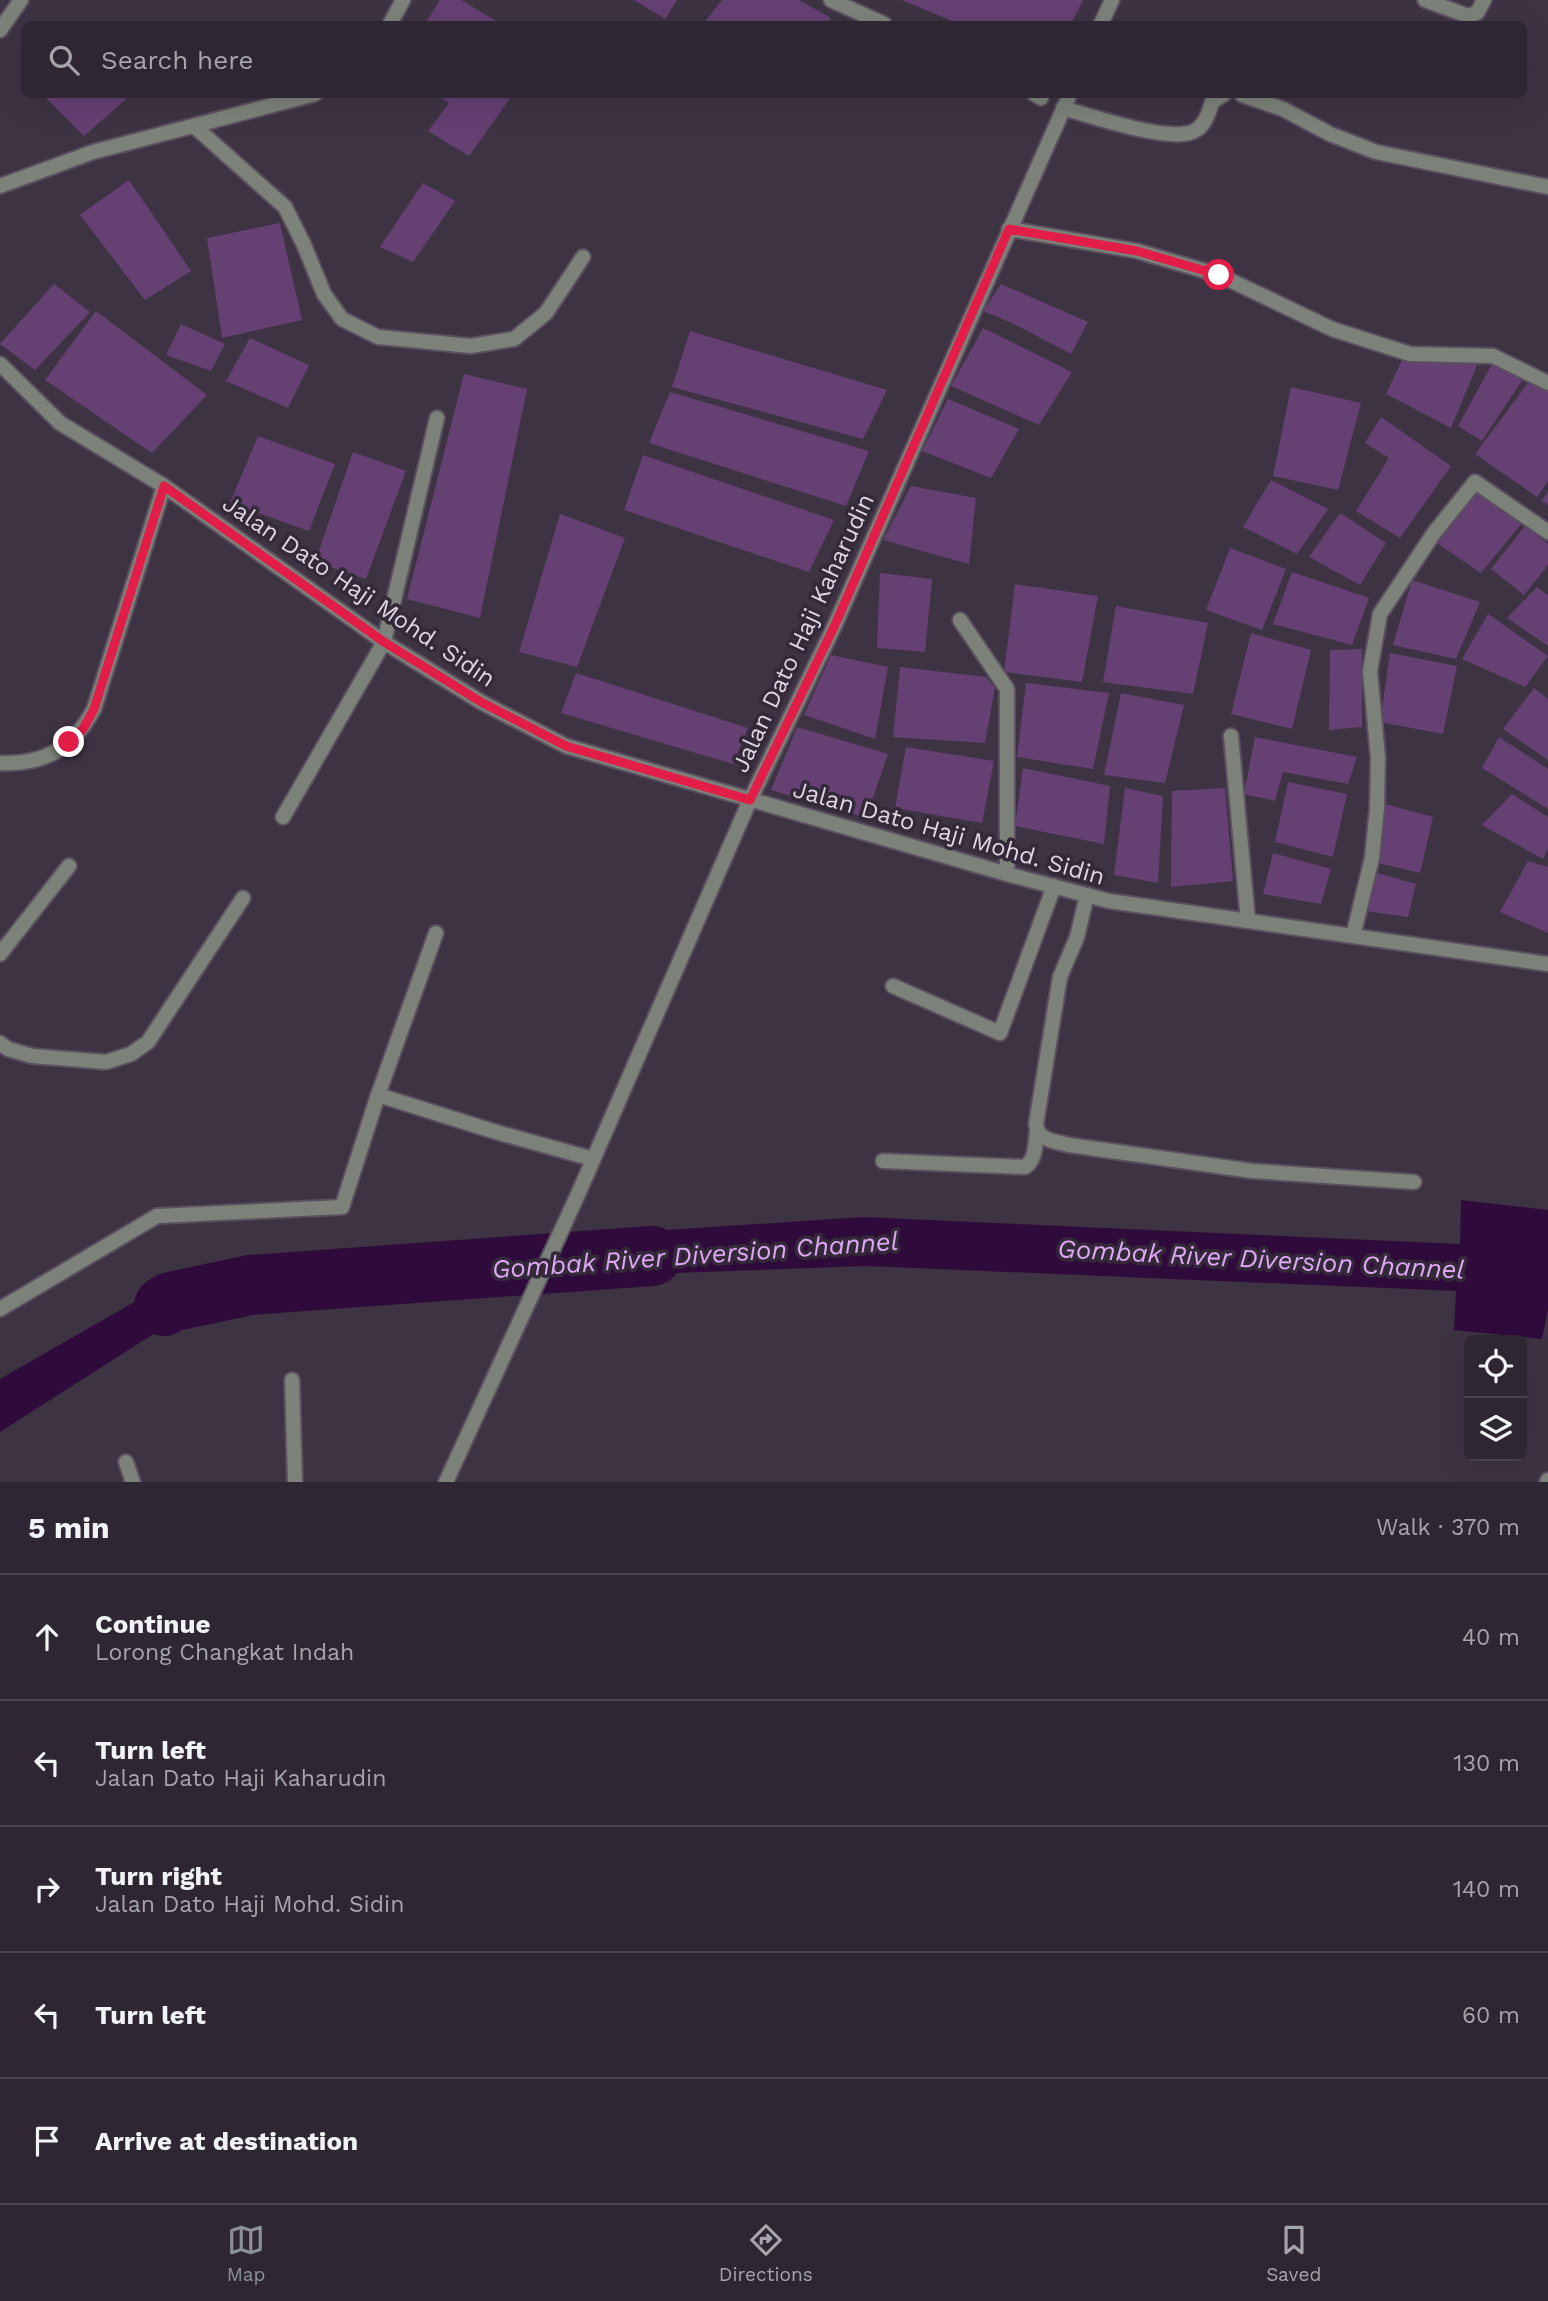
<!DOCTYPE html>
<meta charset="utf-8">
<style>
:root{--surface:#2e2632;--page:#3a323e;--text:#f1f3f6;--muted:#a7a5ac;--line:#49434d;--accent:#8c9099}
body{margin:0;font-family:"Work Sans",sans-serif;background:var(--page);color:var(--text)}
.controls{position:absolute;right:21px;bottom:21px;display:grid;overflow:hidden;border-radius:10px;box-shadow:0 7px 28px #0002}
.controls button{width:63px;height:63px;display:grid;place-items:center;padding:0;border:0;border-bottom:2px solid var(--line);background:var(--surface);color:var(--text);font:35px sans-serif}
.stop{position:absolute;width:21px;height:21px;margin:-16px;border:5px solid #e11d48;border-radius:50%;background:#fff}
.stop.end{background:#e11d48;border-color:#fff;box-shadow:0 2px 7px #0008}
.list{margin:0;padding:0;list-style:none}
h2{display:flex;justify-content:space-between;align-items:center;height:91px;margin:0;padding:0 28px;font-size:30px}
h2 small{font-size:23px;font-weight:400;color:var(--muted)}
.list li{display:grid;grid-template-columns:46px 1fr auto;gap:21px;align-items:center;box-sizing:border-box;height:126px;padding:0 28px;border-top:2px solid var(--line)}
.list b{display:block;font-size:26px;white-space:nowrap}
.list p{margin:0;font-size:23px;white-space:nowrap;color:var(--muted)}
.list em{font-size:23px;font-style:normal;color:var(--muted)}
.icon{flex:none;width:38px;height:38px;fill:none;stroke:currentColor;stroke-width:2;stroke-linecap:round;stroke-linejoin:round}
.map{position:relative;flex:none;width:1548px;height:1482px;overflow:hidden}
.search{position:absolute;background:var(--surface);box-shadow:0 7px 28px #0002;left:21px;right:21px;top:21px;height:77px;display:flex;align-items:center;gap:18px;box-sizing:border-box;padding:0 24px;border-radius:10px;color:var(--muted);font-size:26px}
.sheet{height:721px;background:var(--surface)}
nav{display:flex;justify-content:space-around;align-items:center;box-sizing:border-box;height:98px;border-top:2px solid var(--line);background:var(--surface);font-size:19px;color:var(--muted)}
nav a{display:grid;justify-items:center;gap:4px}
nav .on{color:var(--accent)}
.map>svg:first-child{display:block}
.water{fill:#2f0b3b}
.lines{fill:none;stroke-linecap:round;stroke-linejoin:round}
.river{stroke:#2f0b3b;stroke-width:60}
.building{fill:#654073}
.service-casing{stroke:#5b505f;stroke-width:18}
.minor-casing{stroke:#5b505f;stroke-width:18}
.service{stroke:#7c827a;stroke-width:14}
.minor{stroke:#7c827a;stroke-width:14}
.route{stroke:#e11d48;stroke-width:9}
.labels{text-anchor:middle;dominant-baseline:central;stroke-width:7;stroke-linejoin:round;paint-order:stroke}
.street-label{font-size:24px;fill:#ddd6e1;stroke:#342939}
.water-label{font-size:26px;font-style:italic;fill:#dea7f5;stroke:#342939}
</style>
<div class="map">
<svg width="1548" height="1482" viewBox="0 0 1548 1482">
<rect width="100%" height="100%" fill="#3e3343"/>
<g class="water">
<polygon points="1461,1200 1548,1210 1548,1309 1542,1339 1454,1330 1456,1291 867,1266 565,1277 577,1236 863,1217 1460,1244"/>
<polygon points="208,1273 238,1273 245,1300 180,1317 0,1432 0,1379 164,1285"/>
</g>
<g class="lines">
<polyline class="river" points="164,1306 170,1302 250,1285 652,1256"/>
</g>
<g class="building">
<polygon points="440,0 461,0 501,24 425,24"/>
<polygon points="634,0 677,0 665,19"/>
<polygon points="722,0 799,0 831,18 827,24 703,24"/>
<polygon points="902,0 1083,0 1071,24 959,24"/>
<polygon points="42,94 132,94 84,136"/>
<polygon points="435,94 513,94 469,156 428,131 449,103"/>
<polygon points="129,180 191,271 145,300 80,215"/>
<polygon points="423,183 455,201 413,262 380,247"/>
<polygon points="280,223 302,320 222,338 207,238"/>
<polygon points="54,284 90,312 35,370 0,344"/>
<polygon points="1001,284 1088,322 1071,354 1012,323 983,311"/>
<polygon points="96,311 207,395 152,453 45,380"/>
<polygon points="181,324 225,344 211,371 166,355"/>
<polygon points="983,328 1072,372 1039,425 951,386"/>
<polygon points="690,331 887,390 863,439 672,387"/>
<polygon points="250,338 309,365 288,408 226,381"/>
<polygon points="1402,360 1478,363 1451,428 1386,394"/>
<polygon points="1493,362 1523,379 1482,441 1458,426"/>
<polygon points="464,374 527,389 480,618 407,599"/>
<polygon points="1531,379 1548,388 1548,481 1537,497 1475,454"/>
<polygon points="1291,387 1361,403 1338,490 1273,476"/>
<polygon points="670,392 869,451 846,506 649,443"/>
<polygon points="948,399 1019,429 991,478 922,451"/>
<polygon points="1381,417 1451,466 1400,538 1356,511 1389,458 1365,443"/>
<polygon points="258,436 335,464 309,531 230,503"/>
<polygon points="353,452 406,471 366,579 315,562"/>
<polygon points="643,455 834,520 809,572 624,510"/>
<polygon points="1271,480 1328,509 1297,554 1243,527"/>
<polygon points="911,486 976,498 969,564 883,540"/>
<polygon points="1477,489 1522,523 1481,573 1434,541"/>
<polygon points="1548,491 1548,505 1541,501"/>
<polygon points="1340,513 1386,543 1360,585 1309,557"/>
<polygon points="560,514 625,538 577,667 519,652"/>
<polygon points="1525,526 1548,544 1548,565 1524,595 1491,569"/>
<polygon points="1230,548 1286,569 1262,630 1206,610"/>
<polygon points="1292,572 1369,598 1352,645 1273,624"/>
<polygon points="880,573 932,579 925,652 877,648"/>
<polygon points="1412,580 1480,602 1456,659 1393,645"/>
<polygon points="1015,584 1098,596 1082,682 1004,672"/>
<polygon points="1537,587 1548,595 1548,646 1507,618"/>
<polygon points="1116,606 1208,623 1193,694 1103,682"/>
<polygon points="1488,614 1548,656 1525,687 1462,659"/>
<polygon points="1251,633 1311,650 1292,729 1231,714"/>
<polygon points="1362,649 1362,727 1329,730 1330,650"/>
<polygon points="1390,653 1457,666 1443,734 1380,722"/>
<polygon points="831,655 888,667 875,739 804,715"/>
<polygon points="900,667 986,677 995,688 985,743 893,737"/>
<polygon points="576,673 748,728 733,764 561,713"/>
<polygon points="1026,683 1109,693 1093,769 1017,757"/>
<polygon points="1534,688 1548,699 1548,760 1503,729"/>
<polygon points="1121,693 1184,705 1165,783 1104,775"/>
<polygon points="797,727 888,754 866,818 771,790"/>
<polygon points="1255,737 1357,757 1348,784 1283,772 1275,801 1244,794"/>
<polygon points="1499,737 1548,769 1548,809 1482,768"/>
<polygon points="906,747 994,761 982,823 895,808"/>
<polygon points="1023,768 1110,786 1104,844 1015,826"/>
<polygon points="1288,782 1347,794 1333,857 1275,842"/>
<polygon points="1125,788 1163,796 1158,883 1114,875"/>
<polygon points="1225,788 1233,881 1171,887 1172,791"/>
<polygon points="1512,794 1548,817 1548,849 1543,859 1482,825"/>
<polygon points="1385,804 1433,817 1420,873 1378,863"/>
<polygon points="1273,853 1331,869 1321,904 1263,894"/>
<polygon points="1528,861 1548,867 1548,933 1500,912"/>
<polygon points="1374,872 1416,884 1408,917 1365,911"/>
</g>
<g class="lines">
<g class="service-casing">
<g id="service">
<polyline points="283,817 384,642 437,418"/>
<polyline points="893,986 1000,1033 1054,886"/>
<polyline points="378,1095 496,1132 593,1159"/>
<polyline points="126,1462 133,1482"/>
</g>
</g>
<g class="minor-casing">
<g id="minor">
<polyline points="831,0 884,24"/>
<polyline points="1425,0 1468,16 1477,13 1484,0"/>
<polyline points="390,24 403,0"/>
<polyline points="1101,24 1112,0"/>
<polyline points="0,30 21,0"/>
<polyline points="1034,94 1041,98"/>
<polyline points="1242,95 1283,109 1330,134 1376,152 1548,187"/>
<path d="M1063,108C1091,116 1167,142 1192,132C1204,128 1209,113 1212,102L1224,94"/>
<polyline points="194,126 285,207 304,245 324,294 342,319 378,337 471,346 514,339 546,313 583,257"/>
<polyline points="0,186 93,152 315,94"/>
<polyline points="1009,229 1137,251 1219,275 1332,329 1410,354 1493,356 1548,383"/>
<polyline points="0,364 60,423 164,486 384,642 481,702 566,746 1007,874 1109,901 1548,964"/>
<polyline points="960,620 1007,689 1007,874"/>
<polyline points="1231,736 1248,921"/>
<path d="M0,763C45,765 73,748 94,709L164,486"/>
<path d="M1087,895L1077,937L1060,977L1036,1124C1038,1141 1054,1141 1069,1145L1252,1171L1414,1182"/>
<polyline points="1353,936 1372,858 1377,808 1378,758 1370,671 1380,614 1434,533 1475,482 1548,532"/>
<polyline points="0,954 69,866"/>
<polyline points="0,1043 8,1049 32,1056 106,1062 131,1054 148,1042 243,898"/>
<path d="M883,1161L1025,1167C1036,1160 1035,1144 1037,1132"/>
<polyline points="0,1309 157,1216 342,1207 378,1095 436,933"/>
<polyline points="292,1380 295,1482"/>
<polyline points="446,1482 579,1192 750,800 834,627 1070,94"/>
<polyline points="1547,1482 1548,1480"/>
</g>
</g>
<use href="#service" class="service"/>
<use href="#minor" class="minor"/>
</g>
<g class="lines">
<polyline class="route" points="69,742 83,729 94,709 164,486 384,642 481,702 566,746 750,800 834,627 1009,229 1137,251 1219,275"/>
</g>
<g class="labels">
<g class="street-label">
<text transform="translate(359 591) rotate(34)">Jalan Dato Haji Mohd. Sidin</text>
<text transform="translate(803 633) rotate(-65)">Jalan Dato Haji Kaharudin</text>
<text transform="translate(949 833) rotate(16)">Jalan Dato Haji Mohd. Sidin</text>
</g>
<g class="water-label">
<text transform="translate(695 1255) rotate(-4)">Gombak River Diversion Channel</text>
<text transform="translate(1261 1259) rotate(3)">Gombak River Diversion Channel</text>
</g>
</g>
</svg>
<div class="controls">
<button><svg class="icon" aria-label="locate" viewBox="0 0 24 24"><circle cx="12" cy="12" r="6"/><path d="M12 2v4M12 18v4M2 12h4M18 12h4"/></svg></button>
<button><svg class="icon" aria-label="layers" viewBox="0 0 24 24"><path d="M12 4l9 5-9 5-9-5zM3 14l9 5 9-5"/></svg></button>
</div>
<div class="stop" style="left:1219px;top:275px"></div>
<div class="stop end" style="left:69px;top:742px"></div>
<div class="search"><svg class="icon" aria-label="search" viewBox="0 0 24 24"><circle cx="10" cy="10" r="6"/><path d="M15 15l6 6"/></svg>Search here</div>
</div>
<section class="sheet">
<h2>5 min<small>Walk · 370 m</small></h2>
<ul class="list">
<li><svg class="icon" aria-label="ahead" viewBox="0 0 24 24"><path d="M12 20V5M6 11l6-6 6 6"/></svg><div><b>Continue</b><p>Lorong Changkat Indah</p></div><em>40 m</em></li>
<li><svg class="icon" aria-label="left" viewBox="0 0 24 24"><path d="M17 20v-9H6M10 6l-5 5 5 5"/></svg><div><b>Turn left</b><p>Jalan Dato Haji Kaharudin</p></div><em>130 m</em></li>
<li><svg class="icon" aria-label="right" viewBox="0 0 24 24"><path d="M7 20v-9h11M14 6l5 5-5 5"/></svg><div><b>Turn right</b><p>Jalan Dato Haji Mohd. Sidin</p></div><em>140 m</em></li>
<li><svg class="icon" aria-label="left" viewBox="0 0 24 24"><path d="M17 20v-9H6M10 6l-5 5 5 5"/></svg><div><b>Turn left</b></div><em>60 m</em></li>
<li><svg class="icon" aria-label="arrive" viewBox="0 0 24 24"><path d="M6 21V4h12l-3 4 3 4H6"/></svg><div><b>Arrive at destination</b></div></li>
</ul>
</section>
<nav>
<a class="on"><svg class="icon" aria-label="map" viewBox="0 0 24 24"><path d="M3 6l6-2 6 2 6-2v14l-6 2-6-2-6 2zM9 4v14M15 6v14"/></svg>Map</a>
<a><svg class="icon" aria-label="directions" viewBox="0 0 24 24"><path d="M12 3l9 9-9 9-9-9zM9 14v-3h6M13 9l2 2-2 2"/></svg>Directions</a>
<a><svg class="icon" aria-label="saved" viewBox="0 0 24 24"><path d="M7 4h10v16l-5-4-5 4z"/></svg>Saved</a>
</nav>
